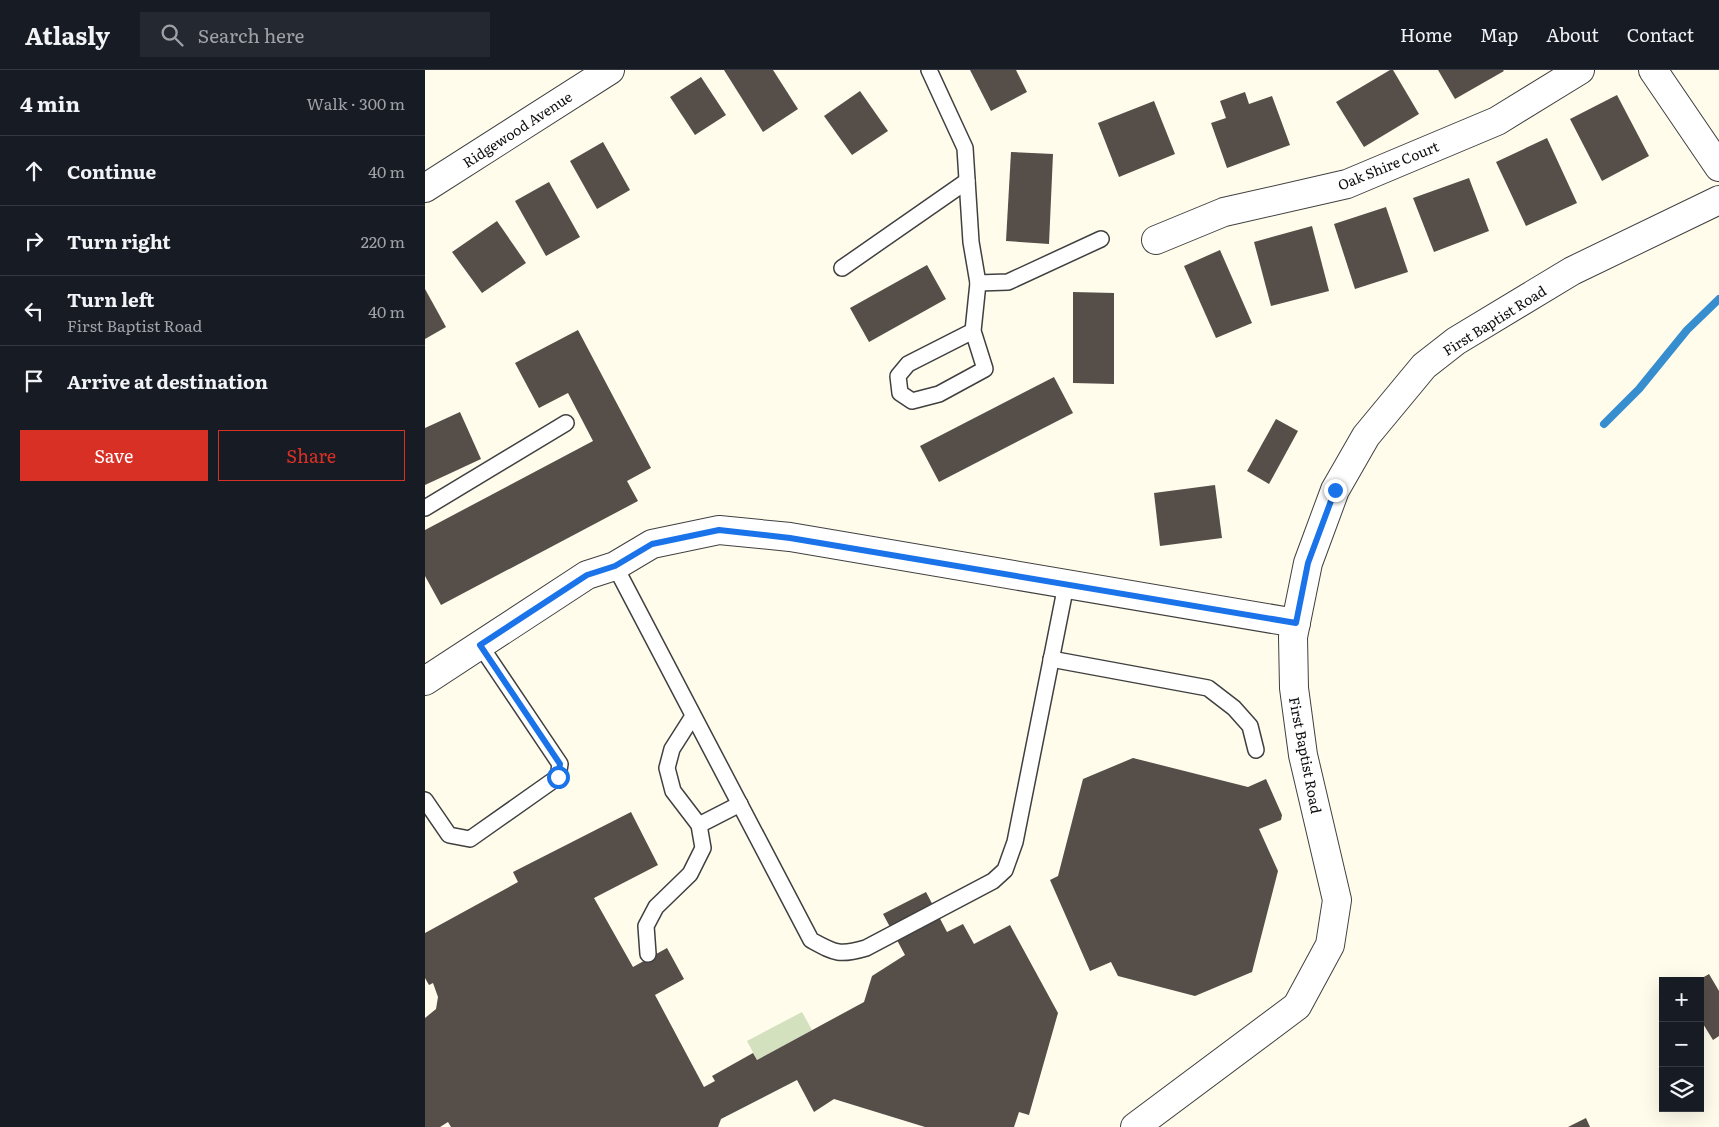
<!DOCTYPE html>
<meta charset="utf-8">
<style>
:root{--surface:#171b24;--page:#242831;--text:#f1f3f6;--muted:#9ea1a6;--line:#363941;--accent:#d93025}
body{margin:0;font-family:Literata,serif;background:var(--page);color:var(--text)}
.controls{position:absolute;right:15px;bottom:15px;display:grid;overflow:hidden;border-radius:0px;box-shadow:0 5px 20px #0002}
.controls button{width:45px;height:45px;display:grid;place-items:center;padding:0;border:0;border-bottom:1px solid var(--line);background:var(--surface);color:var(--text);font:25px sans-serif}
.stop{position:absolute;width:15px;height:15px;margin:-11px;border:4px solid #1a73e8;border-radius:50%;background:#fff}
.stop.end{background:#1a73e8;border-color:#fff;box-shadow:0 1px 5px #0008}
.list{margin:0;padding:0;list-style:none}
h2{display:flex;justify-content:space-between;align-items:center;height:65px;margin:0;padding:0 20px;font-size:21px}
h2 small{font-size:16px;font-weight:400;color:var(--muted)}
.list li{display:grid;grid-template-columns:32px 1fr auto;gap:15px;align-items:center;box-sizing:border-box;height:70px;padding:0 20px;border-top:1px solid var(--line)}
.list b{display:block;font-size:19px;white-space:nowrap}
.list p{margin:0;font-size:16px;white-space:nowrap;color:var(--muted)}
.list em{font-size:16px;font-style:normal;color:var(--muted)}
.actions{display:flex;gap:10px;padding:15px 20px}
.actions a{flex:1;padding:11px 0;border:1px solid var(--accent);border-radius:0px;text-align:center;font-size:18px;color:var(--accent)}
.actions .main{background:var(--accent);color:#fff}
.icon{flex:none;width:28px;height:28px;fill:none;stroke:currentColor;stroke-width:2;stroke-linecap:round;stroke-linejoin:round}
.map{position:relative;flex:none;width:1294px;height:1057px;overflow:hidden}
header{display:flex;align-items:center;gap:30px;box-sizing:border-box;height:70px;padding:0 25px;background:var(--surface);border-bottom:1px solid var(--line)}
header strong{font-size:24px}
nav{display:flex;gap:28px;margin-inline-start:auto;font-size:18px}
.search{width:350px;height:45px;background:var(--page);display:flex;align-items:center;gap:12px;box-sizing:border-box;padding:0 18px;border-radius:0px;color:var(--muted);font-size:19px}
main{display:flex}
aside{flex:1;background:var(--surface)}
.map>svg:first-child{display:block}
.cemetery{fill:#d4e1be}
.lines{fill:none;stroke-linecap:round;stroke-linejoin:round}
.stream{stroke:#368ecf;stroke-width:8}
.building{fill:#554e49}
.service-casing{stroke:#404040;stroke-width:18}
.minor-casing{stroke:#404040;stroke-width:30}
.service{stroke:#fff;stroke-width:15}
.minor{stroke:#fff;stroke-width:28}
.route{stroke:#1a73e8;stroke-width:6}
.labels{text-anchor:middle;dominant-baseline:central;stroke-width:5;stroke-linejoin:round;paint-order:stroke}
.street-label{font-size:14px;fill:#0d0d0d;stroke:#fff}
</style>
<header>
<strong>Atlasly</strong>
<div class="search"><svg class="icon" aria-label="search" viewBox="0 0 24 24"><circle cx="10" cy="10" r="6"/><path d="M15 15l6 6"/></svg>Search here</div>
<nav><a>Home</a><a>Map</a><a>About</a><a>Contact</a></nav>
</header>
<main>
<aside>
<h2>4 min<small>Walk · 300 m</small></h2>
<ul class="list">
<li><svg class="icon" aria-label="ahead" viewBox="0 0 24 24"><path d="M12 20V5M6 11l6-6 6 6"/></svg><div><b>Continue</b></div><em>40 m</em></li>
<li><svg class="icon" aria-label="right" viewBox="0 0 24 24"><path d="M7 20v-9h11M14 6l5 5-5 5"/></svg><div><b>Turn right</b></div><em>220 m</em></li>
<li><svg class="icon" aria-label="left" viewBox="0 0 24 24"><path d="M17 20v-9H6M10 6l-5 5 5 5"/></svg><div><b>Turn left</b><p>First Baptist Road</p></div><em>40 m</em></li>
<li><svg class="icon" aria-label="arrive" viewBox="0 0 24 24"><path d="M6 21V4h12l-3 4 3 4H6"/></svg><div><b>Arrive at destination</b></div></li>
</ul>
<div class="actions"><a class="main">Save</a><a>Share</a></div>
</aside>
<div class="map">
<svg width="1294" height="1057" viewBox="0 0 1294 1057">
<rect width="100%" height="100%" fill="#fffcec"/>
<polygon class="cemetery" points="377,942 387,960 332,990 322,971"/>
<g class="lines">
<polyline class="stream" points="1179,354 1214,319 1262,260 1294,229"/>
</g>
<g class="building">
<polygon points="299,0 348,0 373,39 338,62"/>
<polygon points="545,0 591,0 602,22 566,41"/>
<polygon points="965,0 968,0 994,44 939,77 911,32"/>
<polygon points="1013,0 1078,0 1079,1 1030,29"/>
<polygon points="276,7 301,45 270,65 245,27"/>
<polygon points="435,21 463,61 427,85 399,46"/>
<polygon points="820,22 824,34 847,26 865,75 802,98 786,53 801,48 795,31"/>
<polygon points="1192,25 1224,86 1177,111 1145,49"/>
<polygon points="729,31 750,84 694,107 673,53"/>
<polygon points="1122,68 1152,133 1101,156 1071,92"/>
<polygon points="178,72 205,120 172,139 145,91"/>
<polygon points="586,82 628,84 624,174 581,171"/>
<polygon points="1044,108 1064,161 1009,182 988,128"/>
<polygon points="124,112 155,167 121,186 90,131"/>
<polygon points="961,137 983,202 930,219 909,154"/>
<polygon points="72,151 101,193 57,223 27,182"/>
<polygon points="887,156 904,221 846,236 829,172"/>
<polygon points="795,180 827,253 791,268 759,196"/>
<polygon points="502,195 521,229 444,272 425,238"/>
<polygon points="0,219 21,257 0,269"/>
<polygon points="648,222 689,223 689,314 648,313"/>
<polygon points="153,260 226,398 202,411 213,431 16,535 0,506 0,460 168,371 143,323 114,338 90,293"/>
<polygon points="629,307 648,343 514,412 495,376"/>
<polygon points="35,342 56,389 0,415 0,358"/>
<polygon points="851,349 873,361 844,414 822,401"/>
<polygon points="790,415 797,468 735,476 729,423"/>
<polygon points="708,688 823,717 841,709 857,745 856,750 834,759 853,801 827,902 770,926 693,906 686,892 665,901 625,810 633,806 658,709"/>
<polygon points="206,742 233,795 169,828 208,897 242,878 259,909 230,925 279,1017 290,1011 287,1006 328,983 332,990 439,932 447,906 480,885 458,844 501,822 522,862 538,854 549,874 585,855 633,943 604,1045 594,1042 589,1057 500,1057 409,1029 389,1042 372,1010 296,1049 293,1057 26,1057 23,1052 15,1057 0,1057 0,948 11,939 13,927 8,913 4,915 0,908 0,863 93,812 88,802"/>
<polygon points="1284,904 1294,921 1294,966 1288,970 1275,949 1275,911 1272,911"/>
<polygon points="1161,1048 1165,1057 1143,1057"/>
</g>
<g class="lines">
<g class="service-casing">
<g id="service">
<polyline points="504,0 540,78 546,172 553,213 583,212 676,169"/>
<polyline points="417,198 542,111"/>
<polyline points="548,261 560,299 514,324 487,331 475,323 473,306 483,294 548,261 553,213"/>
<polyline points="0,438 141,353"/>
<path d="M190,496L386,870C410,883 414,886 441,878L568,811L580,800L590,772L641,515"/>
<polyline points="626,589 783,618 809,638 825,656 831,680"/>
<polyline points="0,730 24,765 45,769 133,707 135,694 55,575"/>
<polyline points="274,755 315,734"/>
<polyline points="223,884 221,856 231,837 265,804 278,778 274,755 248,721 242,698 247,679 268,646"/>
</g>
</g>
<g class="minor-casing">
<g id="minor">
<polyline points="1228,0 1294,97"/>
<polyline points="0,118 185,0"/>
<polyline points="731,170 799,142 922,114 1072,51 1155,0"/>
<polyline points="0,611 162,505 190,496 227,474 294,460 365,467 871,553"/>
<polyline points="710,1057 872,936 905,875 912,830 878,685 869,618 868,567 883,493 910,420 941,366 999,296 1031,271 1147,201 1294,130"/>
</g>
</g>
<use href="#service" class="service"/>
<use href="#minor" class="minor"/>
</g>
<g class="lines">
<polyline class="route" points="133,707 135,694 55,575 162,505 190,496 227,474 294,460 365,468 871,553 883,493 910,420"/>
</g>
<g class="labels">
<g class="street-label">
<text transform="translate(92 59) rotate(-33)">Ridgewood Avenue</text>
<text transform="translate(963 95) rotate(-22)">Oak Shire Court</text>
<text transform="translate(1069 250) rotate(-32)">First Baptist Road</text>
<text transform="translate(881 685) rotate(79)">First Baptist Road</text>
</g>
</g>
</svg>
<div class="controls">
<button>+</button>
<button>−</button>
<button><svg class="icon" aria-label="layers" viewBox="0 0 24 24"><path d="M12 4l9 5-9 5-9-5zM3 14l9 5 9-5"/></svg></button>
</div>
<div class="stop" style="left:133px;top:707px"></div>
<div class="stop end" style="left:910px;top:420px"></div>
</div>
</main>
